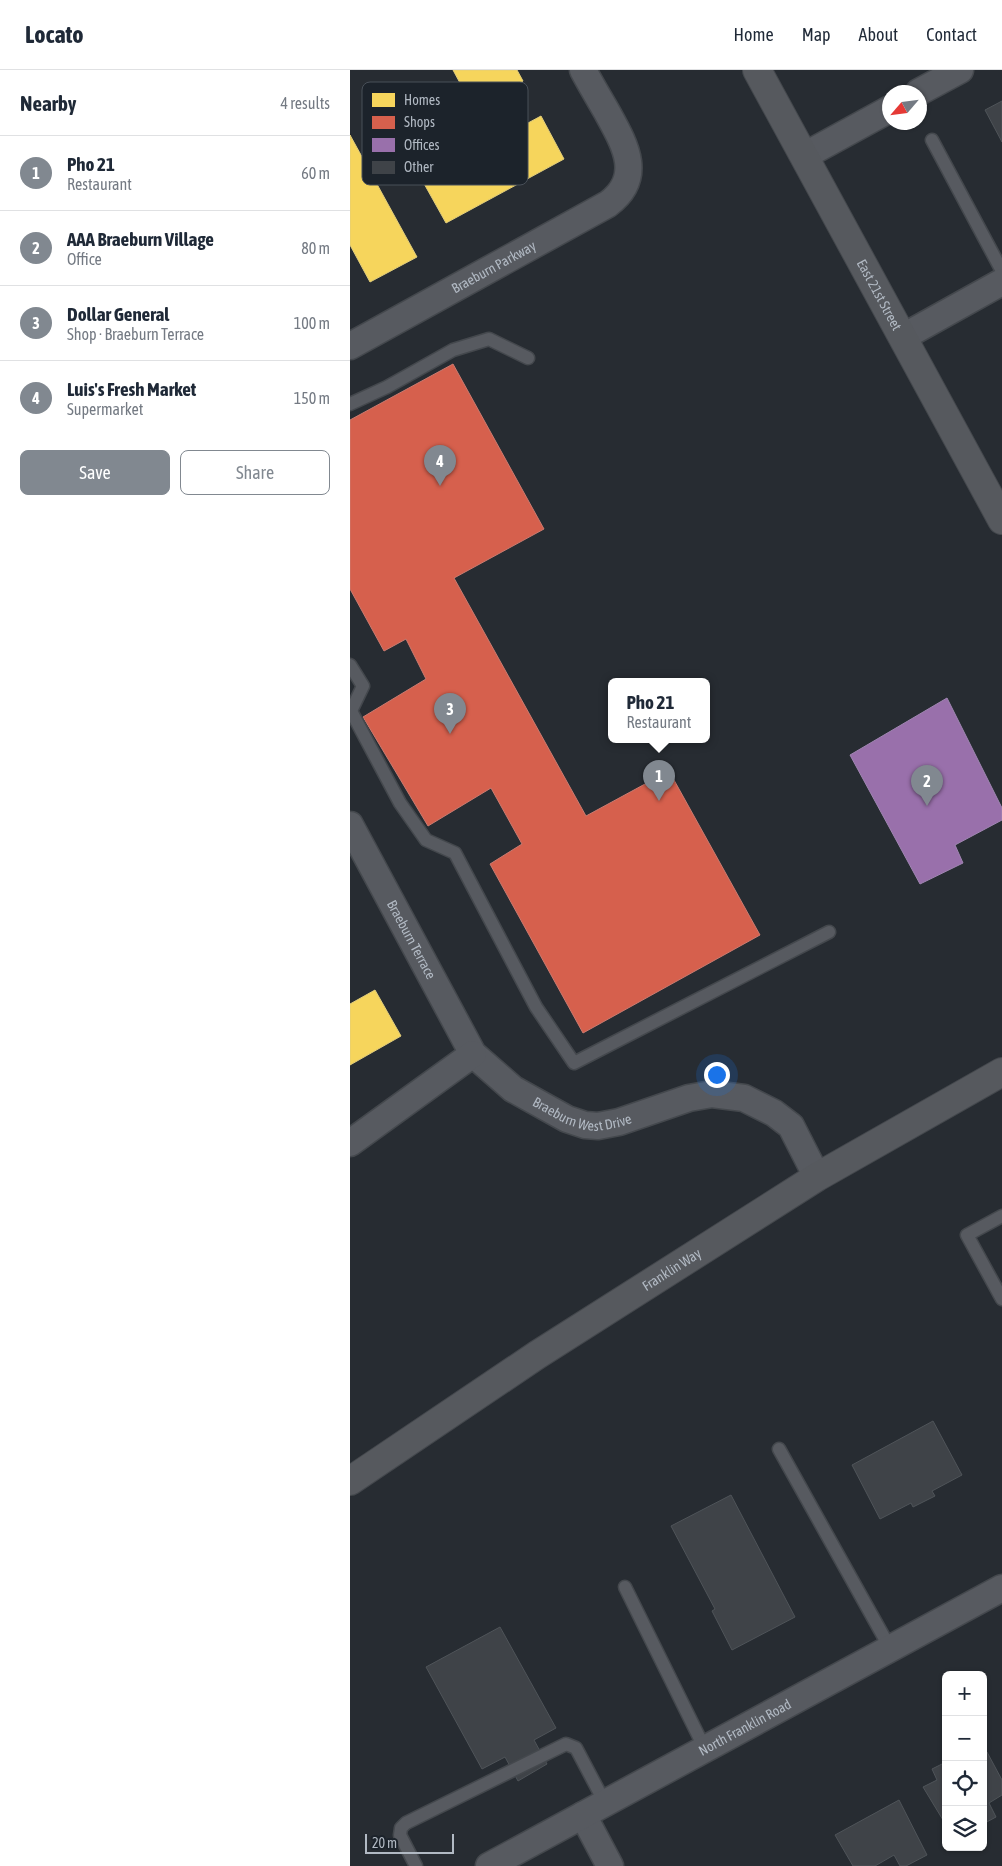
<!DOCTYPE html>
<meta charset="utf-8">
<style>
:root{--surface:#fff;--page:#f6f6f7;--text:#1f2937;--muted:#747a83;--line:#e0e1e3;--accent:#818890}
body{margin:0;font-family:"Asap Condensed",sans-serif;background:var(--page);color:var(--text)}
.controls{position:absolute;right:15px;bottom:15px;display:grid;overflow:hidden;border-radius:8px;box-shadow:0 1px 4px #0004}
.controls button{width:45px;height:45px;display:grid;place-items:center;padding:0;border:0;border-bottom:1px solid var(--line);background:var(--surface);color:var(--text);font:25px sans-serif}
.compass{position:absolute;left:532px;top:15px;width:45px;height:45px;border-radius:50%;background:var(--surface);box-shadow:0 1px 4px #0004;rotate:242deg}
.scale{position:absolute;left:15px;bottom:12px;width:89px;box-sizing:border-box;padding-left:5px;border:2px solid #b1b9c3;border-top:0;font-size:14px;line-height:18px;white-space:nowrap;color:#b1b9c3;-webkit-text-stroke:4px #1c232b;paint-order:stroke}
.you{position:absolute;left:366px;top:1004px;width:18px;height:18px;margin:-12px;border:4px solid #fff;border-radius:50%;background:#1a73e8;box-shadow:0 0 0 8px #1a73e833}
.badge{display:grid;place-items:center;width:32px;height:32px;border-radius:50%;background:var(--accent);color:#fff;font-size:16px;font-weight:700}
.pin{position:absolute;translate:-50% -41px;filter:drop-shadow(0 1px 2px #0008)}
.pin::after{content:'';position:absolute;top:26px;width:18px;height:15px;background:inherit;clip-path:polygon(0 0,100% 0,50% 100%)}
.popup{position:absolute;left:258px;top:608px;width:102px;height:65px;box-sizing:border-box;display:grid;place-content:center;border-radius:8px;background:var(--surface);filter:drop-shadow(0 1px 4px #0005);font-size:16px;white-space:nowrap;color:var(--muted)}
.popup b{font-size:19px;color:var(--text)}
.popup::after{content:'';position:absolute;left:50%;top:100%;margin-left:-10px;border:10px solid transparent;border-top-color:var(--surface)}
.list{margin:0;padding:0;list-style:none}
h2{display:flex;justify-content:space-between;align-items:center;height:65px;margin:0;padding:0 20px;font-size:21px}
h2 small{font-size:16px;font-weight:400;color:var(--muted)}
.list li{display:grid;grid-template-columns:32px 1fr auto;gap:15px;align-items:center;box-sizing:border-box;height:75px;padding:0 20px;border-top:1px solid var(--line)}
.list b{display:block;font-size:19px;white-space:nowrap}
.list p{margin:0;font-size:16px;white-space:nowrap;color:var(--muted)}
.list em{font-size:16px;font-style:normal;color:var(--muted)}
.actions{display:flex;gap:10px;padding:15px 20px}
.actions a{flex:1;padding:11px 0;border:1px solid var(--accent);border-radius:8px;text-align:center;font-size:18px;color:var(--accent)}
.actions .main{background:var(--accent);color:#fff}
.icon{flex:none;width:28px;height:28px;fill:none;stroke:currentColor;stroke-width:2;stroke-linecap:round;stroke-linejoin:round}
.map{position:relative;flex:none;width:652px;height:1796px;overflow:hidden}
header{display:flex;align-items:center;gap:30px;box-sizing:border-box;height:70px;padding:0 25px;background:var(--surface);border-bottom:1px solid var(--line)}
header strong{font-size:24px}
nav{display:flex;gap:28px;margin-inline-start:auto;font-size:18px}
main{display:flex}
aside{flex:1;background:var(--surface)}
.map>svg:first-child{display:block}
.homes{fill:#f6d55c;stroke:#e1cd7b}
.shops{fill:#d6604d;stroke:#cb7b70}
.offices{fill:#9970ab;stroke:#a086b2}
.building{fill:#3f4348;stroke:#4f5459}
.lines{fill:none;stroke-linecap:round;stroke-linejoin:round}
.lane-casing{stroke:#44484d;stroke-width:15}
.street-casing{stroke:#44484d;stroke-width:29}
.secondary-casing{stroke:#44484d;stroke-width:30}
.lane{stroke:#575a60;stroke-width:12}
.street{stroke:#575a60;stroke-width:26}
.secondary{stroke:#56595e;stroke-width:28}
.labels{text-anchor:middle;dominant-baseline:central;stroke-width:5;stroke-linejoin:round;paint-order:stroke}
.street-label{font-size:14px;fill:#b1b9c3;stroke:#1c232b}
.key{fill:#1c232b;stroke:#495059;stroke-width:1}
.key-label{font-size:14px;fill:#b1b9c3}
</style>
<header>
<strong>Locato</strong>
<nav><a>Home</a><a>Map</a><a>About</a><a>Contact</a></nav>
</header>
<main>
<aside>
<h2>Nearby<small>4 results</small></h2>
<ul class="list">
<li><span class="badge">1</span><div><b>Pho 21</b><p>Restaurant</p></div><em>60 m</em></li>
<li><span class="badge">2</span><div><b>AAA Braeburn Village</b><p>Office</p></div><em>80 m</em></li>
<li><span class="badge">3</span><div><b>Dollar General</b><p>Shop · Braeburn Terrace</p></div><em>100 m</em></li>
<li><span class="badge">4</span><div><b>Luis's Fresh Market</b><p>Supermarket</p></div><em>150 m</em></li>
</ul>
<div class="actions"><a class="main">Save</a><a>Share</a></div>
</aside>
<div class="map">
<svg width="652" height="1796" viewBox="0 0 652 1796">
<rect width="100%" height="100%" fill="#272c32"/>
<g class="homes">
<polygon points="103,0 167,0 173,11 124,39"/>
<polygon points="191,46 214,89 96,153 72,110"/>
<polygon points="0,65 67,187 20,212 0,175"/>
<polygon points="25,920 51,966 0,995 0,934"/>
</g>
<polygon class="shops" points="103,294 194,459 104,508 236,746 319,701 410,865 233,963 140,794 172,774 141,718 78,756 13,647 76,609 56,569 34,581 0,519 0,350"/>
<polygon class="offices" points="597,628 652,738 652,750 605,775 613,793 570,814 500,685"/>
<g class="building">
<polygon points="652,31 652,72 635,40"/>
<polygon points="583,1351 612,1405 582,1421 585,1426 563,1437 561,1433 530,1449 502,1395"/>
<polygon points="381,1425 445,1547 382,1580 362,1541 365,1539 321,1456"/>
<polygon points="150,1557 206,1658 184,1670 197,1694 168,1711 155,1687 132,1699 76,1597"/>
<polygon points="637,1682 652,1710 652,1725 639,1733 646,1747 633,1754 633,1684"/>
<polygon points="596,1692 596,1755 573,1717 587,1710 582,1699"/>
<polygon points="549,1730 577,1785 556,1796 550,1796 544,1785 525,1796 503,1796 485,1765"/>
</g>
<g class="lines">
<g class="lane-casing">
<g id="lane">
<polyline points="582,70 652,201"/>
<polyline points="0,334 37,317 103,280 139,269 178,288"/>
<polyline points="0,595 13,616 1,641 50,733 76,770 105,783 186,937 224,993 479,862"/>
<polyline points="652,1146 617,1165 652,1229"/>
<polyline points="429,1379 540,1578"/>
<polyline points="275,1517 355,1679"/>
<polyline points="66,1796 50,1765 51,1758 56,1753 216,1674 226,1678 255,1733"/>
</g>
</g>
<g class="street-casing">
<g id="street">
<polyline points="569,22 610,0"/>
<polyline points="454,86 540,39"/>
<polyline points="553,267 652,212"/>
<path id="s1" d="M0,276L258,134C294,107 275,75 258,44C250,30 241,15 233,0"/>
<path id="s2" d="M0,755L123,984L163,1019L217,1049L235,1055L248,1056L269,1052L339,1028L362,1024L394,1028L424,1043L441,1056L467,1107"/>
<polyline points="0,1073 123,984"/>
<polyline points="233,1745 260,1796"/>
<path id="s3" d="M139,1796L652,1518"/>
</g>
</g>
<g class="secondary-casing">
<g id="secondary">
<path id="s4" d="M407,0L652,450"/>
<path id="s5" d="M0,1411L187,1285L467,1107L652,1002"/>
</g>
</g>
<use href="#lane" class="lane"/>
<use href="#street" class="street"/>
<use href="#secondary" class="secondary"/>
</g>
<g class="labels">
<g class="street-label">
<text stroke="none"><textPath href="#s1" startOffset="164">Braeburn Parkway</textPath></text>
<text stroke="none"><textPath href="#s4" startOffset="256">East 21st Street</textPath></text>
<text stroke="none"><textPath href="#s2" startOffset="130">Braeburn Terrace</textPath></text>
<text stroke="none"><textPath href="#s2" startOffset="389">Braeburn West Drive</textPath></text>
<text stroke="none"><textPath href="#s5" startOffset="385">Franklin Way</textPath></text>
<text stroke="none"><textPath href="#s3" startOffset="291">North Franklin Road</textPath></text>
</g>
</g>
<rect x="12" y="12" width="166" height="103" rx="8" class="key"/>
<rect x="22" y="23" width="23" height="14" fill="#f6d55c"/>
<rect x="22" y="46" width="23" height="13" fill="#d6604d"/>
<rect x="22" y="68" width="23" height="14" fill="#9970ab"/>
<rect x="22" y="91" width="23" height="13" fill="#3f4348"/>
<g class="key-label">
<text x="54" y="35">Homes</text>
<text x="54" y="57">Shops</text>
<text x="54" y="80">Offices</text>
<text x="54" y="102">Other</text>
</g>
</svg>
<div class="controls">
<button>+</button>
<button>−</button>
<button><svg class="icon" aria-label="locate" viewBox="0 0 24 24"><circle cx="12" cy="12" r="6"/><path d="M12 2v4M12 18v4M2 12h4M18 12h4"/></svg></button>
<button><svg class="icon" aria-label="layers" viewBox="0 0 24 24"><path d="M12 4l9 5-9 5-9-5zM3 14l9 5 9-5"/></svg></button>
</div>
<svg class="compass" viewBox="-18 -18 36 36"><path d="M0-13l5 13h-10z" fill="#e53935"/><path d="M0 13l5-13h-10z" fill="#747a83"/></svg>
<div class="scale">20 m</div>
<div class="you"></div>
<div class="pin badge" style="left:309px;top:731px">1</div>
<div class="popup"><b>Pho 21</b>Restaurant</div>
<div class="pin badge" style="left:577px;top:736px">2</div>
<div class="pin badge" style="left:100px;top:664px">3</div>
<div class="pin badge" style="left:90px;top:416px">4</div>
</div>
</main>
